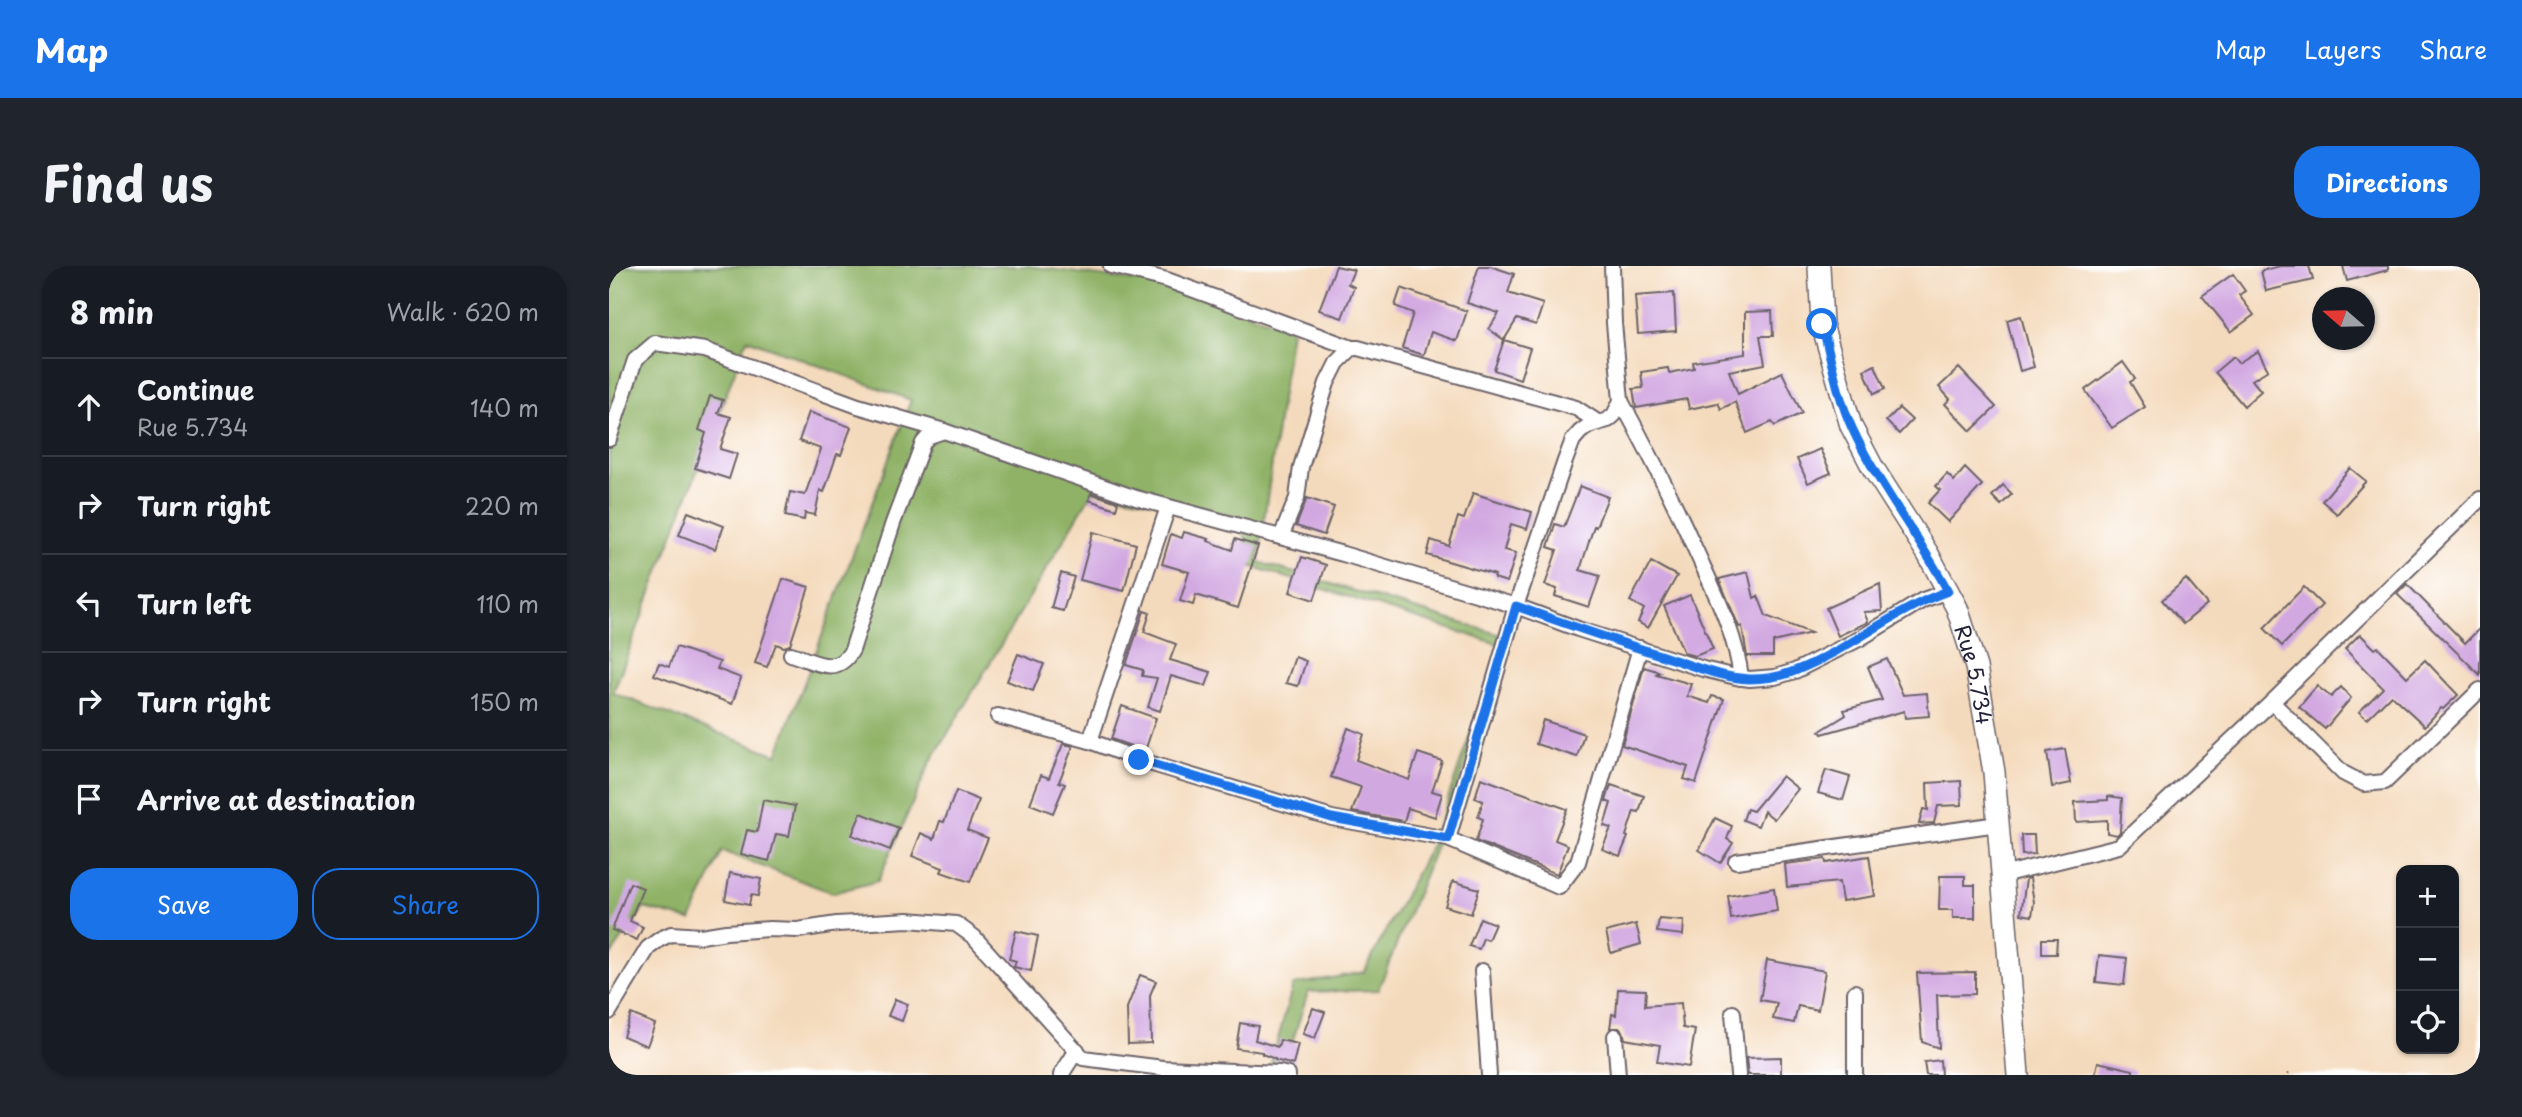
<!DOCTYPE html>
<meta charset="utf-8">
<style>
:root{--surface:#171b24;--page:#20242c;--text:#f1f3f6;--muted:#9ea1a6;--line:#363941;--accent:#1a73e8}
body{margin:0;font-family:"Playpen Sans",sans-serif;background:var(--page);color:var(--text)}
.controls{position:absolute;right:21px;bottom:21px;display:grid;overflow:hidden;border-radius:14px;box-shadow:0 2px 5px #0004}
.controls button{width:63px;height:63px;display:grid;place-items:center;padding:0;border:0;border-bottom:2px solid var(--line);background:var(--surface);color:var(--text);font:35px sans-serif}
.compass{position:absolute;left:1703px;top:21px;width:63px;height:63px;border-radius:50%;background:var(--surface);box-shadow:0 2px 5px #0004;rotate:290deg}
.stop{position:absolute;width:21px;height:21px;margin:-16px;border:5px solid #1a73e8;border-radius:50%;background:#fff}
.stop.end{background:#1a73e8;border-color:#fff;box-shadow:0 2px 7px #0008}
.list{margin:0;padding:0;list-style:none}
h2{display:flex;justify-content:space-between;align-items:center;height:91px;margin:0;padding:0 28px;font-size:30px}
h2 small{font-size:23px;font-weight:400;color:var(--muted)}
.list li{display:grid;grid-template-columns:46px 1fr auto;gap:21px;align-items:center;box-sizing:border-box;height:98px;padding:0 28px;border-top:2px solid var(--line)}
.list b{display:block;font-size:26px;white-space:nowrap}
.list p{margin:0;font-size:23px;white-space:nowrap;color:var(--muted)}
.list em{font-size:23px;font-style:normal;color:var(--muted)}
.actions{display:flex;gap:14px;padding:21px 28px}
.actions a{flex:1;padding:16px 0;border:2px solid var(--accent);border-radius:28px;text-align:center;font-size:24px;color:var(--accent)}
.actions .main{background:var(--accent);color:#fff}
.icon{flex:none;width:38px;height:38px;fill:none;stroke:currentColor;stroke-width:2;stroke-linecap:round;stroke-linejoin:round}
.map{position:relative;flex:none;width:1871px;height:809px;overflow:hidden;border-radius:28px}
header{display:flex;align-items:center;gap:42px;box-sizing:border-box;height:98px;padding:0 35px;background:var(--accent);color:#fff}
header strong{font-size:33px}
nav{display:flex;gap:38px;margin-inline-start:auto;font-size:24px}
.intro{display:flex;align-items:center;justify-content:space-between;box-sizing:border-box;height:168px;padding:0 42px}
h1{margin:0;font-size:49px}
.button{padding:18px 32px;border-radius:28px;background:var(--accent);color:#fff;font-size:24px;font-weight:700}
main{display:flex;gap:42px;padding:0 42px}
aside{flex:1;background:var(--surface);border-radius:28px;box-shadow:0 2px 5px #0004}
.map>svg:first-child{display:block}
.forest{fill:#8fb266;stroke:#586a50;stroke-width:2;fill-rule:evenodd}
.building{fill:#d2a8e1}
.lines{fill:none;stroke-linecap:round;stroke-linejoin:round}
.street-casing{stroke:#6c6268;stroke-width:18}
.secondary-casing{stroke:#6c6268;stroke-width:24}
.path{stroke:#6c6268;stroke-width:2.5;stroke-dasharray:5 5;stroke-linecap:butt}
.street{stroke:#fff;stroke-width:14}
.secondary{stroke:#fff;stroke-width:21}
.route{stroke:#1a73e8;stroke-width:9}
.labels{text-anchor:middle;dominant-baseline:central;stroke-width:5;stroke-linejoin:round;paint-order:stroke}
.street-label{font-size:21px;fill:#22223b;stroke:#fff}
</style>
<header>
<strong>Map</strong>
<nav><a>Map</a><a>Layers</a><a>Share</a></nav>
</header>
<div class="intro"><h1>Find us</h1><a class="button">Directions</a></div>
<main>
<aside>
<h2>8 min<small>Walk · 620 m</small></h2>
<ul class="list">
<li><svg class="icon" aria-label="ahead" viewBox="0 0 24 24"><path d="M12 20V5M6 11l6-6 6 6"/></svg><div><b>Continue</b><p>Rue 5.734</p></div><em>140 m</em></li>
<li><svg class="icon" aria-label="right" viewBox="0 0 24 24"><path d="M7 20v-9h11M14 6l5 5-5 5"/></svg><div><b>Turn right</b></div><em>220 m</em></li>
<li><svg class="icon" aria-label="left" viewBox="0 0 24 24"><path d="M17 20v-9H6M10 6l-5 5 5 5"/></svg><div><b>Turn left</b></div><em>110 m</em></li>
<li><svg class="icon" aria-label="right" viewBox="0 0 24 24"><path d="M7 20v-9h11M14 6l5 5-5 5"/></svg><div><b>Turn right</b></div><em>150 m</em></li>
<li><svg class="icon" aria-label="arrive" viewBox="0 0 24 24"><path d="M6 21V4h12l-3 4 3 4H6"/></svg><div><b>Arrive at destination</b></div></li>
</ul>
<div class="actions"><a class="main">Save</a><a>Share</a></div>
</aside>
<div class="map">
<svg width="1871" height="809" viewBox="0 0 1871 809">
<rect width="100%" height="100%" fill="#fff"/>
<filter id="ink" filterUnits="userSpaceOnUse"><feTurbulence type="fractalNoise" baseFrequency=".0143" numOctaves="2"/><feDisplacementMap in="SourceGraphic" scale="14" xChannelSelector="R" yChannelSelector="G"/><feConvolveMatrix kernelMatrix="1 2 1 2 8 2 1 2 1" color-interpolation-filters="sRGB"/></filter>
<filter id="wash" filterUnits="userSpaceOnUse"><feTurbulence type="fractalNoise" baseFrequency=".00686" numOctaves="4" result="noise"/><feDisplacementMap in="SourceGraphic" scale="28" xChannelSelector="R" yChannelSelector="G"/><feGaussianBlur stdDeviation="1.57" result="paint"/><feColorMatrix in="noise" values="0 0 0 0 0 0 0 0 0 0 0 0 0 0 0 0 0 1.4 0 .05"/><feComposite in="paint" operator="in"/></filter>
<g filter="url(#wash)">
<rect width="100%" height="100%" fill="#f4dabc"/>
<path class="forest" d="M0,0H419L577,22L682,64L649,296L902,372L824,588L769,724L699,726L673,809H659L684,719L755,706L824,576L892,379L641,300L633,251L484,225L321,497L269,615L224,627L113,585L82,654L35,642L0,692ZM138,73L302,134L168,489L4,427Z"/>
<g id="blocks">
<g class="building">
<polygon points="727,0 745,4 739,18 745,21 733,52 710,44"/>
<polygon points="870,0 881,0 905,8 899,27 934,38 927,59 908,53 895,74 880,63 890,47 858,37"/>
<polygon points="1671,0 1700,0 1704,14 1657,25 1652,5"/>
<polygon points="1734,0 1779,0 1779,4 1738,15"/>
<polygon points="1624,8 1636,25 1630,29 1645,49 1622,66 1593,30"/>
<polygon points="792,22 858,45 848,75 822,66 815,89 793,82 804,47 786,40"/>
<polygon points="1065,27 1067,65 1029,68 1026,30"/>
<polygon points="1163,45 1164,70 1151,70 1156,98 1120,105 1129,128 1173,106 1193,147 1166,160 1163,156 1138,167 1126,136 1112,143 1109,137 1080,143 1078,133 1027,142 1024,123 1034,122 1032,106 1059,102 1060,107 1085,102 1084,96 1136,88 1136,46"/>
<polygon points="1412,50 1425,101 1411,105 1398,54"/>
<polygon points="895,74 921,82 911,113 885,104"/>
<polygon points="1649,85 1659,104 1643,114 1652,125 1635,140 1606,106 1624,91 1629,97"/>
<polygon points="1514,96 1526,113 1521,116 1536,141 1503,162 1476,124"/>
<polygon points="1266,99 1276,123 1265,128 1255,104"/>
<polygon points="1350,102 1387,141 1362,165 1336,138 1341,133 1330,121"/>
<polygon points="101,130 114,134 109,147 122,151 111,183 128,188 120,213 86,202 97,167 90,164"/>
<polygon points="1290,142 1303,154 1290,168 1277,155"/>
<polygon points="200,146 242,161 232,189 228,188 215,226 211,224 206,249 196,247 195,254 176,250 181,226 196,229 212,183 190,175"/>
<polygon points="1211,183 1222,207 1199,217 1188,193"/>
<polygon points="1356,202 1373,219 1339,256 1319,237 1331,224 1327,220 1338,208 1345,215"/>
<polygon points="1741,202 1757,215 1728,248 1713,235"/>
<polygon points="1394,219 1403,228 1392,239 1383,230"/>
<polygon points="971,220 999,231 987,261 985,260 971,304 991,310 980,341 946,330 948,323 936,319 948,284 939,281 946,258 955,261"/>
<polygon points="482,227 509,236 507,243 480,234"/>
<polygon points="864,227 923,246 918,263 902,258 895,284 907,287 898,316 885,312 886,309 818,289 822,274 840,280 849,251 855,253"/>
<polygon points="698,232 725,241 715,269 687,260"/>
<polygon points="79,246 115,260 106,283 70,269"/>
<polygon points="484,266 527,278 515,325 471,314"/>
<polygon points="575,266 600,273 599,275 623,284 626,273 649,280 629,342 587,329 584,339 571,335 580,306 553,298 562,268 573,272"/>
<polygon points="693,291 717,299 705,334 681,326"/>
<polygon points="1042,296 1068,310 1039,362 1029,356 1035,343 1021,335"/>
<polygon points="1139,306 1145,332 1149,330 1157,350 1202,367 1164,376 1164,390 1138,390 1133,360 1130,361 1110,313"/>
<polygon points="452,307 465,311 454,345 442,342"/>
<polygon points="174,313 200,321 181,379 175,381 167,378 158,401 146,397"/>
<polygon points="1577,313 1598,338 1574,358 1553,334"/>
<polygon points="1271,318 1273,345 1255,346 1259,356 1229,370 1217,342"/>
<polygon points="1798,318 1856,377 1871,362 1871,409 1788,328"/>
<polygon points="1695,321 1713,339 1673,380 1655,362"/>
<polygon points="1081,329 1104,383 1086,390 1075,387 1055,340"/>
<polygon points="535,345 541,347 535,366 567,378 561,394 602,406 597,420 562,410 551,445 539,441 548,412 533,410 534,404 517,399"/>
<polygon points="1751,368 1766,383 1769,381 1798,411 1816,394 1849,429 1834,443 1832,442 1816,460 1782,429 1758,453 1750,446 1774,422 1736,383"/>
<polygon points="67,381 111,396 108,403 132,412 123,438 45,409 50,397 60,401"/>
<polygon points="409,388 435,398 424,425 398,415"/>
<polygon points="686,391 697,395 689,420 677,417"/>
<polygon points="1278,393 1294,429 1318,427 1320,450 1296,452 1295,445 1213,468 1211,465 1237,449 1235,444 1273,434 1259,401"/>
<polygon points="1035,401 1051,406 1047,408 1082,418 1078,430 1100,437 1103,430 1115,433 1087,517 1075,513 1079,501 1013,479"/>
<polygon points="1708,420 1722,431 1732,421 1742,432 1716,463 1690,441"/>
<polygon points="513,440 547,452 536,485 502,473"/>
<polygon points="934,454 975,468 968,491 927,478"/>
<polygon points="739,462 755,468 747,494 800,514 809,487 833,495 823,525 833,528 826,551 799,542 795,555 743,546 752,521 722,511"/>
<polygon points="454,478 464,480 450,516 456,518 444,547 421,538 432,509 440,512"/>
<polygon points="1456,483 1462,517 1443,521 1438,486"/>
<polygon points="1217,504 1241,511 1234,534 1209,527"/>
<polygon points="1173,510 1189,523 1165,553 1155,545 1149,560 1134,554 1138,543 1144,545"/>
<polygon points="872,512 958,543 946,574 959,579 948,608 867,575 874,553 869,551 874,535 866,532"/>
<polygon points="1352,515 1353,539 1329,540 1325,557 1310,558 1314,543 1319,544 1318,517"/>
<polygon points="1002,519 1035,530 1030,546 1025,545 1017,570 1019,571 1011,590 993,583 1002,562 995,560 1002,537 997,535"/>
<polygon points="347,525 370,534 358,564 379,572 361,616 332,606 334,602 303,590 312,567 325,573 331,555 335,556"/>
<polygon points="1499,530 1513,532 1511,566 1508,569 1498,567 1498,554 1467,556 1466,536 1499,534"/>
<polygon points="154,534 186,540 180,570 167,568 160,595 132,588 138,564 148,566"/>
<polygon points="252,547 290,562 281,584 243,569"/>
<polygon points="1106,552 1123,560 1118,573 1124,577 1111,597 1090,584"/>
<polygon points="1412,569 1425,569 1426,588 1413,589"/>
<polygon points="1260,590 1266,630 1233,635 1230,616 1178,621 1176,598 1216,593 1217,597"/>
<polygon points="121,607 152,613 149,630 142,629 140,639 116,634"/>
<polygon points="1331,610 1356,610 1356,619 1366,619 1366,652 1344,652 1344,644 1330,644"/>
<polygon points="1421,612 1425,636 1423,650 1412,648 1417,613"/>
<polygon points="844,615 870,623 862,648 836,640"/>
<polygon points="21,617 34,622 21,655 34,661 28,674 3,664"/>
<polygon points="1165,622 1168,645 1122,653 1119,630"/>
<polygon points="871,652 886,658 879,674 874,672 870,683 860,680"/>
<polygon points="1050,653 1075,655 1074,669 1048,666"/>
<polygon points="1027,658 1032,678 1002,687 997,666"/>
<polygon points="407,665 429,670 422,705 405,701 407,695 400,693"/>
<polygon points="1433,673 1448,673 1447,688 1433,688"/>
<polygon points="1490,689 1518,692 1515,719 1487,716"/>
<polygon points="1158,694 1216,705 1209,744 1189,740 1185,757 1164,753 1168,737 1151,734"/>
<polygon points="1366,706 1366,728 1328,729 1330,782 1313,776 1308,707"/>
<polygon points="531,709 547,715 541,729 542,777 519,778 518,742"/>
<polygon points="1009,723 1037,724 1036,740 1072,737 1074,762 1086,764 1080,801 1048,796 1051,779 1016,773 1014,765 1011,762 1001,762 1003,748 1007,749"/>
<polygon points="286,733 299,738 293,755 279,750"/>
<polygon points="704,742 716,746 706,772 694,768"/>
<polygon points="22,748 46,758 38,780 14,770"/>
<polygon points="631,757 649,760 646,774 669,781 671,774 689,778 684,799 666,794 666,793 653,788 653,786 627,782"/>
<polygon points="1172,791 1172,809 1139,809 1137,792"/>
<polygon points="1331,794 1332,809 1317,809 1315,796"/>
<polygon points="1489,796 1524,804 1524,809 1486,809"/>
</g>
</g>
</g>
<g filter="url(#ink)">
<use href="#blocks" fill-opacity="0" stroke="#6c6268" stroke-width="2"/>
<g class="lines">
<g class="street-casing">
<g id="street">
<polyline points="502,0 558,14 743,82 749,82 967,142 990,157"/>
<path d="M1012,135C1039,184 1064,234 1087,285C1105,325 1127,367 1132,412"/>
<polyline points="0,173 26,94 46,77 96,84 249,140 335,165 527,232 734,288 907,340 969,363 1094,403 1127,411 1141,413 1166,411 1186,405 1250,373 1314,334 1339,325"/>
<polyline points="672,271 688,232 692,201 718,117 728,97 743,82"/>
<path d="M182,388C206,396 228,411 243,384L284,257L314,177L320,170L335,165"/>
<polyline points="1663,436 1734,507 1755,518 1776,516 1871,424"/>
<polyline points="389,450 481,475 530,494 723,552 839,573 907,340 956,195 964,174 971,166 979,160 999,154 1005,149 1012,135 1005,57 1003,0"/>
<polyline points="481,475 559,241"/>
<polyline points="839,573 950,621 969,596 1031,382"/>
<polyline points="1127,595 1389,558"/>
<polyline points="1393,609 1510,580 1663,436 1871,233"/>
<polyline points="873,705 880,809"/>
<polyline points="0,746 39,682 51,673 62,668 92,670 117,666 161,663 189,664 228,658 299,654 347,658 365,671 474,792 554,802 671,807 679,809"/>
<polyline points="1124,747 1129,809"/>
<polyline points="1006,770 1009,809"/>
<polyline points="452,809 468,784"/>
<polyline points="1246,809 1246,726"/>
</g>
</g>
<g class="secondary-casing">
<g id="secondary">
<path id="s1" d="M1210,0L1213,58L1242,160L1264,202L1319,288L1348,342L1367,401L1385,506L1409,809"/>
</g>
</g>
<polyline class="path" points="1679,809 1679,807"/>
<use href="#street" class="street"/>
<use href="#secondary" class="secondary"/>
</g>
</g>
<g class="lines" filter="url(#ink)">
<path class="route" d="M530,494L723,552L839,573L907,340C956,358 1004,374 1054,390C1081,399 1112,412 1141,413C1156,413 1174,410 1188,404C1241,383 1285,344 1339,325C1309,269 1269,219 1243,162C1228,129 1222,92 1213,58"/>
</g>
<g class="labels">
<g class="street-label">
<text stroke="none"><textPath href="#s1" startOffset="444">Rue 5.734</textPath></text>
</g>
</g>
</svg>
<div class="controls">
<button>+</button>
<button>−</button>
<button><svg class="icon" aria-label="locate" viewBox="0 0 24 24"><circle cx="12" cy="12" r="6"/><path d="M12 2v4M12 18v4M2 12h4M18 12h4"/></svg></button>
</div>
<svg class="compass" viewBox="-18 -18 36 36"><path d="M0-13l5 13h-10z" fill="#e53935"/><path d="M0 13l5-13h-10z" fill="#9ea1a6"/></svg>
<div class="stop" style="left:1213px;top:58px"></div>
<div class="stop end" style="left:530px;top:494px"></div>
</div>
</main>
